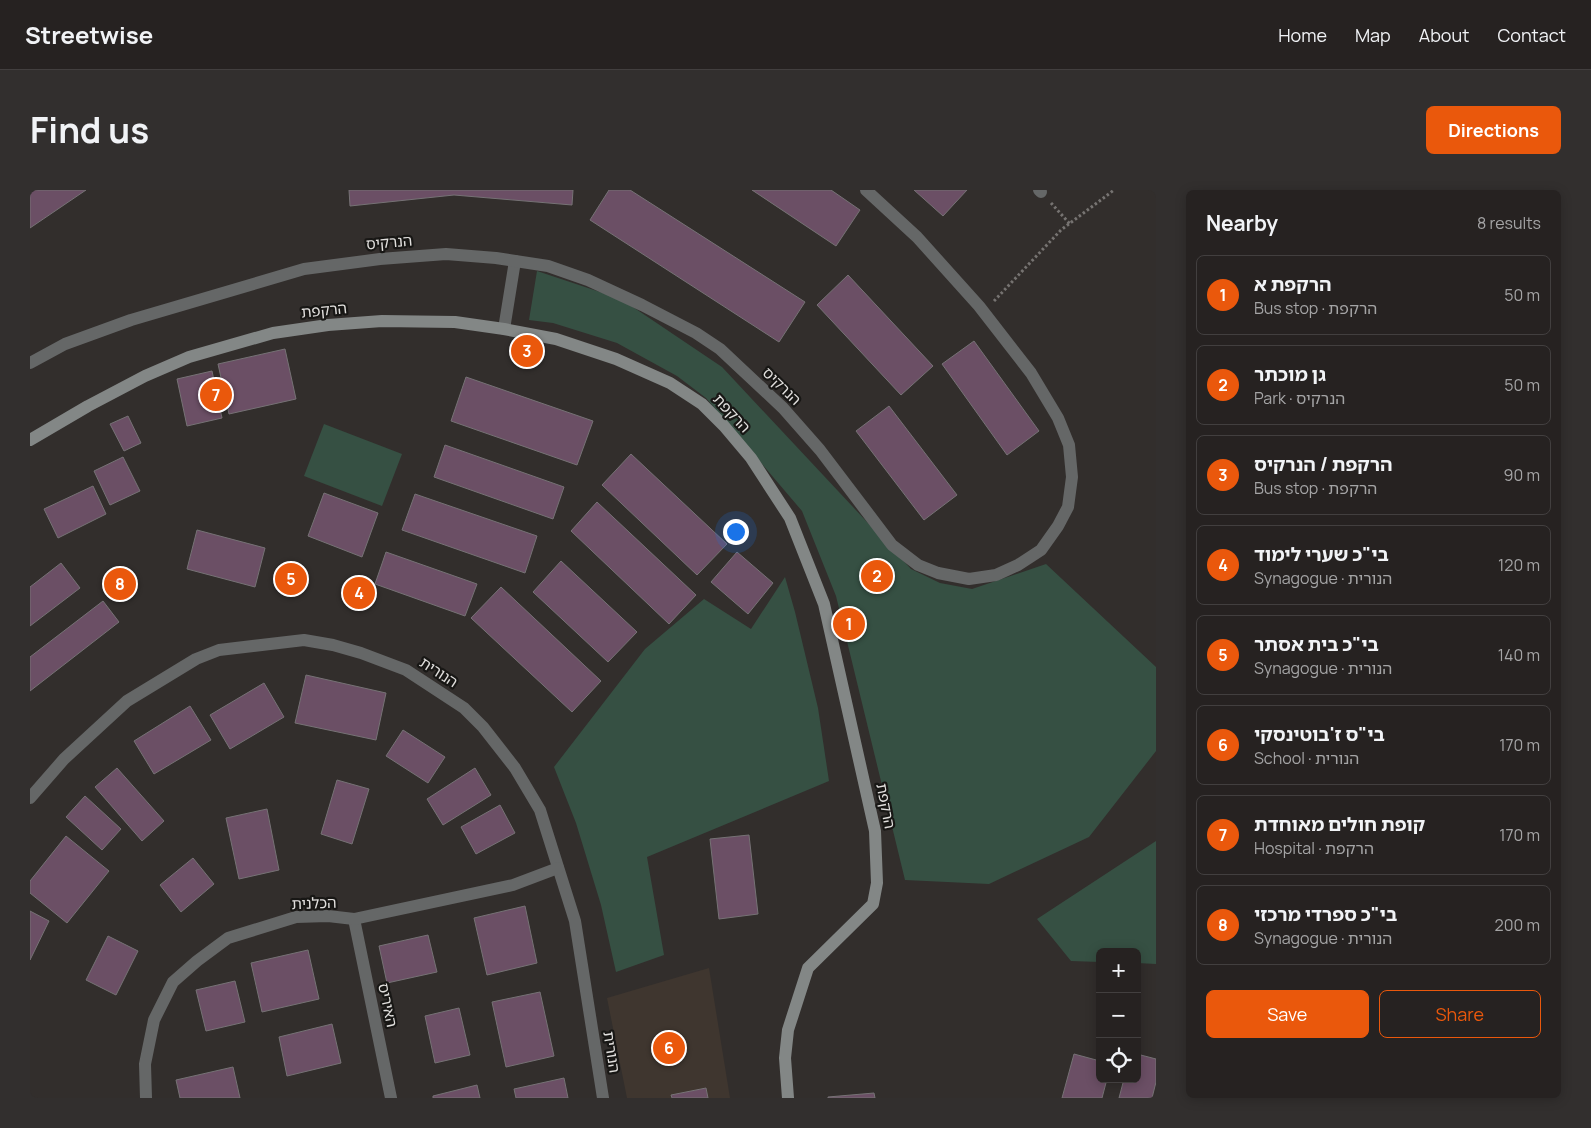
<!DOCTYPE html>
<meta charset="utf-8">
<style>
:root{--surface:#262221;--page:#322f2e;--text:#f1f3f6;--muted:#a4a4a5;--line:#423f3f;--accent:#ea580c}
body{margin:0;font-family:Manrope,"Noto Sans Hebrew",sans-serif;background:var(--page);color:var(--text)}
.controls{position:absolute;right:15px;bottom:15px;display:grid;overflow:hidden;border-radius:8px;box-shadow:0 2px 12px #0003}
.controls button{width:45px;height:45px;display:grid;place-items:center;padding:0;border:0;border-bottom:1px solid var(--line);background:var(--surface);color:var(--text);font:25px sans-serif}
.you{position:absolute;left:705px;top:341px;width:18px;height:18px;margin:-12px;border:4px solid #fff;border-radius:50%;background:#1a73e8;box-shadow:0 0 0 8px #1a73e833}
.badge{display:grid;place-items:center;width:32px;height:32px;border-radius:50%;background:var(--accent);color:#fff;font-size:16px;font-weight:700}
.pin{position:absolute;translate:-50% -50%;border:2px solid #fff;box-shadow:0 1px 5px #0006}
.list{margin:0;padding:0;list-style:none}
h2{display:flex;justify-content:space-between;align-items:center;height:65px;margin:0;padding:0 20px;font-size:21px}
h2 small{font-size:16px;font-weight:400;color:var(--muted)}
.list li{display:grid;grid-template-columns:32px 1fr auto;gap:15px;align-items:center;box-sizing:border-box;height:80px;margin:0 10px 10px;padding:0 10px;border:1px solid var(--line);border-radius:8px}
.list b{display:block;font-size:19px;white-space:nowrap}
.list p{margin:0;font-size:16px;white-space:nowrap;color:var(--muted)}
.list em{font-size:16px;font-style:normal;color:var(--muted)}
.actions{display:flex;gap:10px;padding:15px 20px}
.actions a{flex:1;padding:11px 0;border:1px solid var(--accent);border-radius:8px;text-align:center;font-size:18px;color:var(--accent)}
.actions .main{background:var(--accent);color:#fff}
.icon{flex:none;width:28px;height:28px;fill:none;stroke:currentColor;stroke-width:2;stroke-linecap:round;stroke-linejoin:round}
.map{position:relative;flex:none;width:1126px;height:908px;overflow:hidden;border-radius:8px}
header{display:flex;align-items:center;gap:30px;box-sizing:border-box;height:70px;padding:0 25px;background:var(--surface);border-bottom:1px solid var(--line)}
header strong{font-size:24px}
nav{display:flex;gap:28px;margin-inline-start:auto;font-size:18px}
.intro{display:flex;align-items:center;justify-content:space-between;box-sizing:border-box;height:120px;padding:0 30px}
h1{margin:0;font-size:35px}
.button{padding:12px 22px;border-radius:8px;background:var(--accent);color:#fff;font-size:18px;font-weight:700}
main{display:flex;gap:30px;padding:0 30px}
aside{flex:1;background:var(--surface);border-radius:8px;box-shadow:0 2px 12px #0003}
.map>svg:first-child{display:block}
.built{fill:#3f362f}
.green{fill:#365043}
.building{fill:#6b4f65;stroke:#767275}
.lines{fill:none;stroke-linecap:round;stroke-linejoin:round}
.path{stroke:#767371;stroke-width:3;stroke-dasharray:2.5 2.5;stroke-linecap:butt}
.street{stroke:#656767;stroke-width:12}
.secondary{stroke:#838786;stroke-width:12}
.labels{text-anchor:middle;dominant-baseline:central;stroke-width:4.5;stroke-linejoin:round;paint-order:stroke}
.street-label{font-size:15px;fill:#e1dfdd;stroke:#181715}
</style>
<header>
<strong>Streetwise</strong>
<nav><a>Home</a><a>Map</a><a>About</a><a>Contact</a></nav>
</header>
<div class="intro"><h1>Find us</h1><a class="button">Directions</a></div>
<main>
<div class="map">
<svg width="1126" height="908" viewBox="0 0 1126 908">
<rect width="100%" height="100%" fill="#322e2c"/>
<polygon class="built" points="679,778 700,908 597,908 577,808"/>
<g class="green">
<polygon points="507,81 591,109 692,177 881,379 910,393 942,399 1016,374 1126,477 1126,561 1059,647 959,694 875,690 806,406 772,321 676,208 647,186 587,153 523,133 499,130"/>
<polygon points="294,234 372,264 352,316 274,286"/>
<polygon points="755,387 765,422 788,518 799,591 617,667 634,765 586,782 571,715 546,633 524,577 615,459 674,409 721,439"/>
<polygon points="1126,651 1126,774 1107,773 1107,762 1070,762 1070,772 1041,771 1007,729"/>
</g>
<g class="building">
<polygon points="0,0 56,0 0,38"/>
<polygon points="319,0 543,0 542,15 424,5 320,16"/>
<polygon points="579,0 600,0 775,112 749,152 560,30"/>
<polygon points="722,0 801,0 830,20 806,56"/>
<polygon points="884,0 937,0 913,26"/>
<polygon points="818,85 903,176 871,205 787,115"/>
<polygon points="944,151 1009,241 977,265 912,174"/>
<polygon points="255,159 266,209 199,224 188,174"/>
<polygon points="182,181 192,228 157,236 147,189"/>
<polygon points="436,187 563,231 547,275 421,231"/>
<polygon points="859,216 927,305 894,330 826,241"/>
<polygon points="98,226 111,253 94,261 80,234"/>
<polygon points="415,255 534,297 523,329 404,287"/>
<polygon points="601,264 697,354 667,385 572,295"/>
<polygon points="93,267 110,301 80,315 64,281"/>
<polygon points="63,296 76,324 28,348 14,319"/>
<polygon points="294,303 348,323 332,367 278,346"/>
<polygon points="385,304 507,346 495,383 372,340"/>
<polygon points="567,312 666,405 639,434 541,341"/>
<polygon points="167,340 235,358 225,397 157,379"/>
<polygon points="356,362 447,394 435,426 345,394"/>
<polygon points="707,362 743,393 718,424 681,392"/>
<polygon points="531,371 607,442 578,472 503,402"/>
<polygon points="31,373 50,398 0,436 0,397"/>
<polygon points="471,397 571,491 542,522 441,428"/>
<polygon points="73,411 89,432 0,501 0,467"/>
<polygon points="276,485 356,503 346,550 265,533"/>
<polygon points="234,493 254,527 200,559 180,525"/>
<polygon points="160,516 181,550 124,584 104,551"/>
<polygon points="373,540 415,567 398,593 356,566"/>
<polygon points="87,578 134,631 112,651 65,597"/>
<polygon points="445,578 461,605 413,635 397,609"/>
<polygon points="307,590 339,599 322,654 291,644"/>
<polygon points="55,606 91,639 72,660 36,627"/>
<polygon points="470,615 485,643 446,664 431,637"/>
<polygon points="237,619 249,680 209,689 196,628"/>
<polygon points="719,645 728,724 689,729 680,649"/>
<polygon points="36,646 79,681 37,733 0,703 0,691"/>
<polygon points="163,668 184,694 151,722 130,695"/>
<polygon points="495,716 507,773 457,785 444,728"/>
<polygon points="0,721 19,731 0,770"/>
<polygon points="398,745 407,782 357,793 349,756"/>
<polygon points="78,746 108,761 86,805 56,790"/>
<polygon points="278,760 289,809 232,822 221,773"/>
<polygon points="205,791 215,832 176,841 166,800"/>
<polygon points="510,802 524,866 476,877 462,812"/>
<polygon points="429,818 440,865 405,873 395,826"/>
<polygon points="302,834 311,873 257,886 249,847"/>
<polygon points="1044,864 1070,871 1070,889 1077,889 1072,908 1032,908"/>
<polygon points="1107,864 1126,869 1126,892 1122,908 1089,908 1094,889 1107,889"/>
<polygon points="203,877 210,908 150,908 146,890"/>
<polygon points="534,888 538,908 486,908 484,899"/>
<polygon points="447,895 450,908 403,908 403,906"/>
<polygon points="676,898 678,908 642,908 641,905"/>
<polygon points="844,903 845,908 798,908 798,907"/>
</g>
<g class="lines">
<g class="path">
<polyline points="1021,13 1040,34"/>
<polyline points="964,111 1031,40 1084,0"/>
</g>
<g class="street">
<polyline points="1009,0 1011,2"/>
<polyline points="474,139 485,71"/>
<polyline points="0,173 35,154 101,130 274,79 350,69 416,64 466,68 518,76 558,90 612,115 666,143 690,159 753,218 790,260 862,355 888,375 908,383 939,389 966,385 988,375 1011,360 1028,336 1038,317 1042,287 1039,255 1028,228 1001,183 949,116 887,47 836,0"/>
<polyline points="0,608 34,569 97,511 166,469 189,460 274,450 303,455 331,463 376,480 434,518 453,537 485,578 510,620 545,731 573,908"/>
<polyline points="324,729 361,908"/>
<polyline points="116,908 115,874 124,830 143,792 167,771 198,748 266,727 298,726 324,729 483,695 528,678"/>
</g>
<polyline class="secondary" points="0,250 58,216 115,186 159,167 243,143 298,135 352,131 425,132 474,139 526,149 586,169 640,193 672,214 694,236 721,268 760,328 794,414 845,641 847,693 843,714 778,778 758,840 755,868 758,908"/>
</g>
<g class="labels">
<g class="street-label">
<text transform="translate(359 52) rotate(-5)">הנרקיס</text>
<text transform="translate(294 120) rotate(-6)">הרקפת</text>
<text transform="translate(752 196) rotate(44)">הנרקיס</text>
<text transform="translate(702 223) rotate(47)">הרקפת</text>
<text transform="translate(409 482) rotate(33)">הנורית</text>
<text transform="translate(856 616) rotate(79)">הרקפת</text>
<text transform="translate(284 713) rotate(-2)">הכלנית</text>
<text transform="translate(358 815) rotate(78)">האיריס</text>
<text transform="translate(582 862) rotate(81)">הנורית</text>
</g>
</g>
</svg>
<div class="controls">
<button>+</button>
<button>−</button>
<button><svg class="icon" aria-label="locate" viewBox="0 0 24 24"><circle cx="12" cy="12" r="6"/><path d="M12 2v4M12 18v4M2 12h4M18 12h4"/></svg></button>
</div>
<div class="you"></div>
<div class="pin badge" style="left:819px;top:434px">1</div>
<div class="pin badge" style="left:847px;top:386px">2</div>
<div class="pin badge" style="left:497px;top:161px">3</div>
<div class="pin badge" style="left:329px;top:403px">4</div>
<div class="pin badge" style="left:261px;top:389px">5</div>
<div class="pin badge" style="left:639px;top:858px">6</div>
<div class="pin badge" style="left:186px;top:205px">7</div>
<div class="pin badge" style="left:90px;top:394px">8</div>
</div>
<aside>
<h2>Nearby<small>8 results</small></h2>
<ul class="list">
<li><span class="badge">1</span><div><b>הרקפת א</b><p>Bus stop · הרקפת</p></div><em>50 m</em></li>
<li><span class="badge">2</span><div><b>גן מוכתר</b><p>Park · הנרקיס</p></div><em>50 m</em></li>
<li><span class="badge">3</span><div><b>הרקפת / הנרקיס</b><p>Bus stop · הרקפת</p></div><em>90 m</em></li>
<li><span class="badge">4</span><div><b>בי&quot;כ שערי לימוד</b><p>Synagogue · הנורית</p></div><em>120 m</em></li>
<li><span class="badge">5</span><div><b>בי&quot;כ בית אסתר</b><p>Synagogue · הנורית</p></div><em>140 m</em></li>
<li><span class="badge">6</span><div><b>בי&quot;ס ז'בוטינסקי</b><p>School · הנורית</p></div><em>170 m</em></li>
<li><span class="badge">7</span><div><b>קופת חולים מאוחדת</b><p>Hospital · הרקפת</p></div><em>170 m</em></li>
<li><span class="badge">8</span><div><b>בי&quot;כ ספרדי מרכזי</b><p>Synagogue · הנורית</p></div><em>200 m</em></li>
</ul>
<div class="actions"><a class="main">Save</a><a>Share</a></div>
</aside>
</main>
